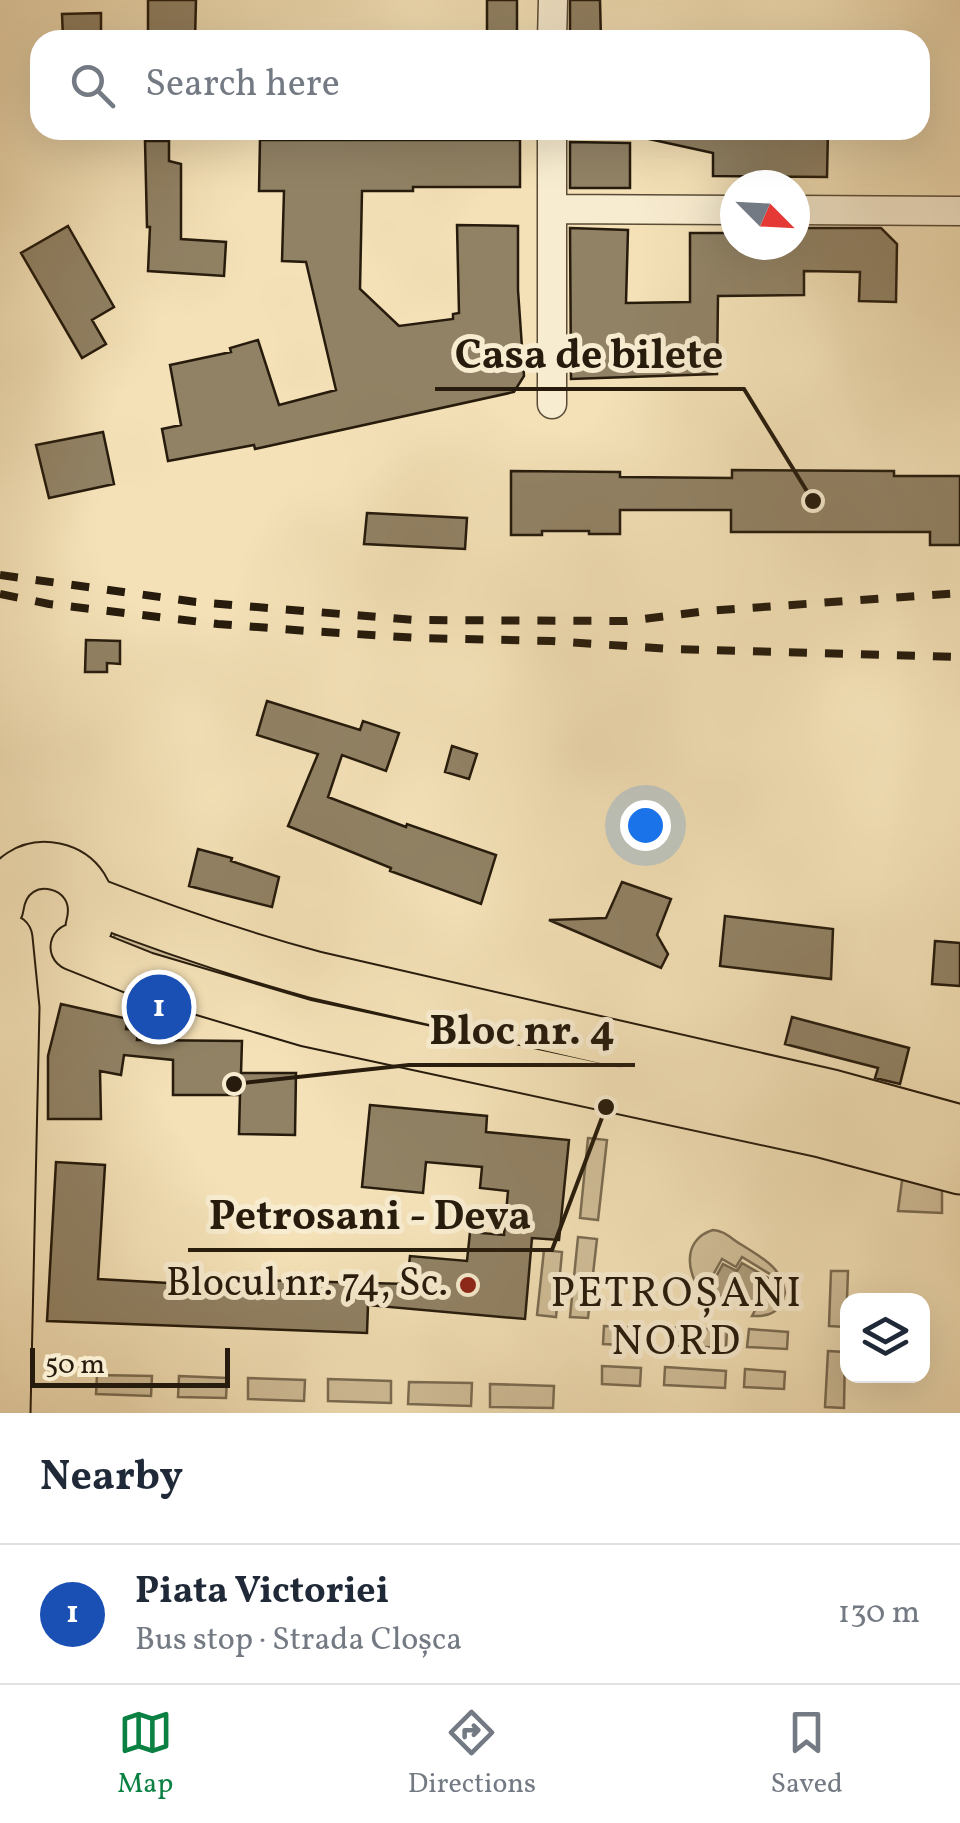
<!DOCTYPE html>
<html lang="en">
<head>
<meta charset="utf-8">
<style>
  :root { --surface:#fff; --page:#f6f6f7; --text:#1f2937; --muted:#747a83; --line:#e0e1e3; --accent:#0b8043 }
  body { margin:0; font-family:Vollkorn,serif; background:var(--page); color:var(--text) }
  .controls { position:absolute; right:30px; bottom:30px; display:grid; overflow:hidden; border-radius:20px; box-shadow:0 10px 40px #0002 }
  .controls button { width:90px; height:90px; display:grid; place-items:center; padding:0; border:0; border-bottom:2px solid var(--line); background:var(--surface); color:var(--text); font:50px sans-serif }
  .compass { position:absolute; left:720px; top:170px; width:90px; height:90px; border-radius:50%; background:var(--surface); box-shadow:0 10px 40px #0002; rotate:114deg }
  .scale { position:absolute; left:30px; bottom:25px; width:200px; box-sizing:border-box; padding-left:10px; border:5px solid #261b0c; border-top:0; font-size:28px; line-height:35px; white-space:nowrap; color:#261b0c; -webkit-text-stroke:8px #f8ecd0; paint-order:stroke }
  .you { position:absolute; left:645px; top:825px; width:35px; height:35px; margin:-25px; border:8px solid #fff; border-radius:50%; background:#1a73e8; box-shadow:0 0 0 15px #1a73e833 }
  .badge { display:grid; place-items:center; width:65px; height:65px; border-radius:50%; background:var(--accent); color:#fff; font-size:32px; font-weight:700 }
  .pin { position:absolute; translate:-50% -50%; border:5px solid #fff; box-shadow:0 2px 10px #0006 }
  .list { margin:0; padding:0; list-style:none }
  h2 { display:flex; justify-content:space-between; align-items:center; height:130px; margin:0; padding:0 40px; font-size:42px }
  h2 small { font-size:32px; font-weight:400; color:var(--muted) }
  .list li { display:grid; grid-template-columns:65px 1fr auto; gap:30px; align-items:center; box-sizing:border-box; height:140px; padding:0 40px; border-top:2px solid var(--line) }
  .list b { display:block; font-size:38px; white-space:nowrap }
  .list p { margin:0; font-size:32px; white-space:nowrap; color:var(--muted) }
  .list em { font-size:32px; font-style:normal; color:var(--muted) }
  .icon { flex:none; width:55px; height:55px; fill:none; stroke:currentColor; stroke-width:2; stroke-linecap:round; stroke-linejoin:round }
  .map { position:relative; flex:none; width:960px; height:1413px; overflow:hidden }
  .search { position:absolute; background:var(--surface); box-shadow:0 10px 40px #0002; left:30px; right:30px; top:30px; height:110px; display:flex; align-items:center; gap:25px; box-sizing:border-box; padding:0 35px; border-radius:30px; color:var(--muted); font-size:38px }
  .sheet { height:270px; background:var(--surface) }
  nav { display:flex; justify-content:space-around; align-items:center; box-sizing:border-box; height:140px; border-top:2px solid var(--line); background:var(--surface); font-size:28px; color:var(--muted) }
  nav a { display:grid; justify-items:center; gap:5px }
  nav .on { color:var(--accent) }
  .map>svg:first-child { display:block }
  .green { fill:#d1bf9a; stroke:#7c6d53; stroke-width:2.5 }
  .water { fill:#ae9e7d; stroke:#786a50; stroke-width:2.5 }
  .building { fill:#918265; stroke:#261b0c; stroke-width:2.5 }
  .lines { fill:none; stroke-linecap:round; stroke-linejoin:round }
  .minor-casing { stroke:#5a4c37; stroke-width:31 }
  .primary-casing { stroke:#261b0c; stroke-width:49 }
  .minor { stroke:#f8ecd0; stroke-width:28 }
  .primary { stroke:#f4e1b7; stroke-width:45 }
  .rail { stroke:#261b0c; stroke-width:8; stroke-dasharray:18 18; stroke-linecap:butt }
  .poi-dot { fill:#8f2418; stroke:#f8ecd0; stroke-width:4 }
  .labels { text-anchor:middle; dominant-baseline:central; stroke-width:10; stroke-linejoin:round; paint-order:stroke }
  .poi-label { font-size:40px; fill:#261b0c; stroke:#f8ecd0; text-anchor:end }
  .neighbourhood-label { font-size:42px; letter-spacing:2.5px; fill:#261b0c; stroke:#f8ecd0 }
  .leader { fill:none; stroke:#261b0c; stroke-width:4 }
  .callout-dot { fill:#261b0c; stroke:#f8ecd0; stroke-width:4 }
  .callout-label { font-size:42px; text-anchor:middle; font-weight:bold; fill:#261b0c; stroke:#f8ecd0; stroke-width:10; stroke-linejoin:round; paint-order:stroke }
</style>
</head>
<body>
<div class="map">
<svg width="960" height="1413" viewBox="0 0 960 1413">
  <rect width="100%" height="100%" fill="#f4e1b7"/>
  <filter id="stains"><feTurbulence type="fractalNoise" baseFrequency=".002" numOctaves="4"/><feColorMatrix values="0 0 0 0 .2 0 0 0 0 .09 0 0 0 0 .02 0 0 0 .5 -.17"/></filter>
  <radialGradient id="worn" r=".72"><stop offset=".6" stop-color="#630" stop-opacity="0"/><stop offset="1" stop-color="#630" stop-opacity=".3"/></radialGradient>
  <path class="green" d="M 115,934 L 700,1076 L 697,1089 L 369,1018 L 111,944 Z
    M 588,1138 L 607,1140 L 598,1220 L 580,1218 Z
    M 907,1177 L 942,1186 L 942,1213 L 898,1211 L 902,1181 Z
    M 713,1230 C 726,1231 731,1239 742,1245 C 762,1258 782,1267 785,1293 C 781,1312 770,1317 752,1316 L 773,1276 L 742,1257 L 736,1267 L 722,1259 L 704,1291 L 708,1299 C 687,1280 679,1240 713,1230 Z
    M 578,1237 L 597,1239 L 588,1318 L 570,1317 Z
    M 544,1250 L 562,1252 L 556,1317 L 537,1315 Z
    M 831,1271 L 848,1271 L 846,1327 L 829,1326 Z
    M 604,1326 L 643,1328 L 642,1346 L 603,1344 Z
    M 667,1327 L 727,1330 L 726,1348 L 666,1345 Z
    M 749,1329 L 788,1332 L 787,1349 L 747,1347 Z
    M 828,1351 L 845,1352 L 844,1408 L 825,1407 Z
    M 602,1366 L 641,1368 L 640,1386 L 602,1384 Z
    M 665,1367 L 726,1371 L 725,1388 L 664,1385 Z
    M 745,1369 L 785,1372 L 784,1389 L 744,1387 Z
    M 97,1375 L 152,1376 L 151,1396 L 96,1394 Z
    M 179,1376 L 227,1378 L 226,1398 L 178,1397 Z
    M 248,1378 L 305,1380 L 304,1401 L 248,1399 Z
    M 328,1379 L 391,1381 L 391,1403 L 328,1401 Z
    M 409,1382 L 472,1383 L 471,1406 L 408,1404 Z
    M 490,1384 L 554,1386 L 553,1408 L 490,1407 Z"/>
  <path class="water" d="M 742,1263 L 768,1278 L 753,1304 L 733,1293 L 728,1300 L 709,1289 L 723,1264 L 737,1271 Z"/>
  <path class="building" d="M 148,0 L 196,0 L 195,40 L 148,40 Z
    M 487,0 L 517,0 L 517,40 L 487,40 Z
    M 570,0 L 600,0 L 601,40 L 570,40 Z
    M 101,13 L 101,37 L 63,38 L 62,14 Z
    M 650,130 L 828,130 L 827,177 L 713,176 L 713,153 L 649,139 Z
    M 260,140 L 520,140 L 520,187 L 413,187 L 413,191 L 362,191 L 360,289 L 399,326 L 453,319 L 453,314 L 459,313 L 457,225 L 518,226 L 518,290 L 524,376 L 514,392 L 255,449 L 254,445 L 168,461 L 162,429 L 181,425 L 170,365 L 231,352 L 230,348 L 258,340 L 279,405 L 336,390 L 306,262 L 282,261 L 284,191 L 259,191 Z
    M 145,141 L 169,141 L 169,161 L 181,164 L 181,239 L 226,242 L 224,276 L 148,271 L 150,227 L 147,227 Z
    M 570,142 L 630,143 L 630,188 L 570,188 Z
    M 68,226 L 114,307 L 92,320 L 106,344 L 82,358 L 21,253 Z
    M 570,228 L 628,230 L 626,303 L 690,302 L 690,233 L 735,233 L 735,245 L 795,245 L 795,228 L 881,228 L 897,244 L 896,302 L 859,301 L 860,272 L 804,271 L 804,295 L 718,296 L 717,374 L 571,379 Z
    M 103,432 L 114,484 L 49,498 L 36,445 Z
    M 732,470 L 894,471 L 894,476 L 960,476 L 960,545 L 930,545 L 930,532 L 731,532 L 731,510 L 620,510 L 620,534 L 589,534 L 589,531 L 542,531 L 542,535 L 511,535 L 511,471 L 620,472 L 620,477 L 732,478 Z
    M 367,513 L 467,518 L 465,549 L 364,544 Z
    M 86,640 L 120,641 L 120,664 L 107,663 L 107,672 L 85,672 Z
    M 267,701 L 360,730 L 363,721 L 399,733 L 386,771 L 342,755 L 328,797 L 406,827 L 407,824 L 496,855 L 481,904 L 390,871 L 391,868 L 288,826 L 318,754 L 257,735 Z
    M 452,746 L 477,754 L 469,779 L 445,772 Z
    M 198,849 L 232,858 L 231,861 L 279,877 L 272,907 L 189,886 Z
    M 622,882 L 671,899 L 657,935 L 668,954 L 661,968 L 549,920 L 606,918 Z
    M 725,916 L 833,929 L 831,979 L 720,966 Z
    M 935,941 L 960,943 L 960,986 L 932,984 Z
    M 61,1004 L 128,1019 L 126,1029 L 138,1030 L 137,1040 L 242,1041 L 241,1073 L 296,1073 L 295,1135 L 239,1134 L 240,1095 L 173,1095 L 173,1060 L 124,1055 L 121,1075 L 100,1071 L 101,1119 L 48,1119 L 48,1056 Z
    M 792,1017 L 909,1048 L 900,1084 L 875,1078 L 878,1068 L 785,1044 Z
    M 370,1105 L 487,1116 L 486,1132 L 569,1140 L 559,1240 L 532,1238 L 525,1319 L 368,1305 L 367,1333 L 47,1321 L 56,1162 L 105,1165 L 98,1279 L 221,1286 L 221,1279 L 407,1284 L 410,1256 L 467,1261 L 470,1232 L 504,1235 L 508,1191 L 480,1188 L 482,1167 L 426,1162 L 423,1193 L 362,1187 Z"/>
  <g class="lines">
    <g class="minor-casing">
      <path id="minor" d="M 552,40 L 553,0
        M 552,209 L 735,210
        M 795,210 L 960,211
        M 552,404 L 552,130"/>
    </g>
    <g class="primary-casing">
      <path id="primary" d="M 91,900 C 165,929 239,954 316,975 L 832,1093 L 960,1128
        M 0,908 C 9,839 108,860 89,927
        M 74,947 L 144,975 L 306,1023 L 821,1134 L 960,1171
        M 7,1413 L 16,1008 L 9,938"/>
    </g>
    <use href="#minor" class="minor"/>
    <use href="#primary" class="primary"/>
    <path class="rail" d="M 0,575 L 196,602 L 414,620 L 627,621 L 706,611 L 960,593
      M 0,594 L 49,604 L 218,624 L 308,631 L 419,638 L 552,641 L 670,649 L 960,657"/>
  </g>
  <circle class="poi-dot" cx="468" cy="1285" r="10"/>
  <g class="labels">
    <g class="poi-label">
      <text x="448" y="1285">Blocul nr. 74, Sc.</text>
    </g>
    <g class="neighbourhood-label">
      <text x="677" y="1295">PETROȘANI<tspan x="677" dy="48">NORD</tspan></text>
    </g>
  </g>
  <path class="leader" d="M813 501L744 389H435M234 1084L409 1065H635M606 1107L552 1250H188"/>
  <g class="callout-dot">
    <circle cx="813" cy="501" r="10"/>
    <circle cx="234" cy="1084" r="10"/>
    <circle cx="606" cy="1107" r="10"/>
  </g>
  <g class="callout-label">
    <text x="589" y="368">Casa de bilete</text>
    <text x="522" y="1044">Bloc nr. 4</text>
    <text x="370" y="1229">Petrosani - Deva</text>
  </g>
  <rect width="100%" height="100%" filter="url(#stains)"/>
  <rect width="100%" height="100%" fill="url(#worn)"/>
</svg>
<div class="controls">
<button><svg class="icon" aria-label="layers" viewBox="0 0 24 24"><path d="M12 4l9 5-9 5-9-5zM3 14l9 5 9-5"/></svg></button>
</div>
<svg class="compass" viewBox="-18 -18 36 36"><path d="M0-13l5 13h-10z" fill="#e53935"/><path d="M0 13l5-13h-10z" fill="#747a83"/></svg>
<div class="scale">50 m</div>
<div class="you"></div>
<div class="pin badge" style="left:159px;top:1007px;background:#1a4fb4">1</div>
<div class="search"><svg class="icon" aria-label="search" viewBox="0 0 24 24"><circle cx="10" cy="10" r="6"/><path d="M15 15l6 6"/></svg>Search here</div>
</div>
<section class="sheet">
<h2>Nearby<small></small></h2>
<ul class="list">
<li><span class="badge" style="background:#1a4fb4">1</span><div><b>Piata Victoriei</b><p>Bus stop · Strada Cloșca</p></div><em>130 m</em></li>
</ul>
</section>
<nav>
<a class="on"><svg class="icon" aria-label="map" viewBox="0 0 24 24"><path d="M3 6l6-2 6 2 6-2v14l-6 2-6-2-6 2zM9 4v14M15 6v14"/></svg>Map</a>
<a><svg class="icon" aria-label="directions" viewBox="0 0 24 24"><path d="M12 3l9 9-9 9-9-9zM9 14v-3h6M13 9l2 2-2 2"/></svg>Directions</a>
<a><svg class="icon" aria-label="saved" viewBox="0 0 24 24"><path d="M7 4h10v16l-5-4-5 4z"/></svg>Saved</a>
</nav>
</body>
</html>
